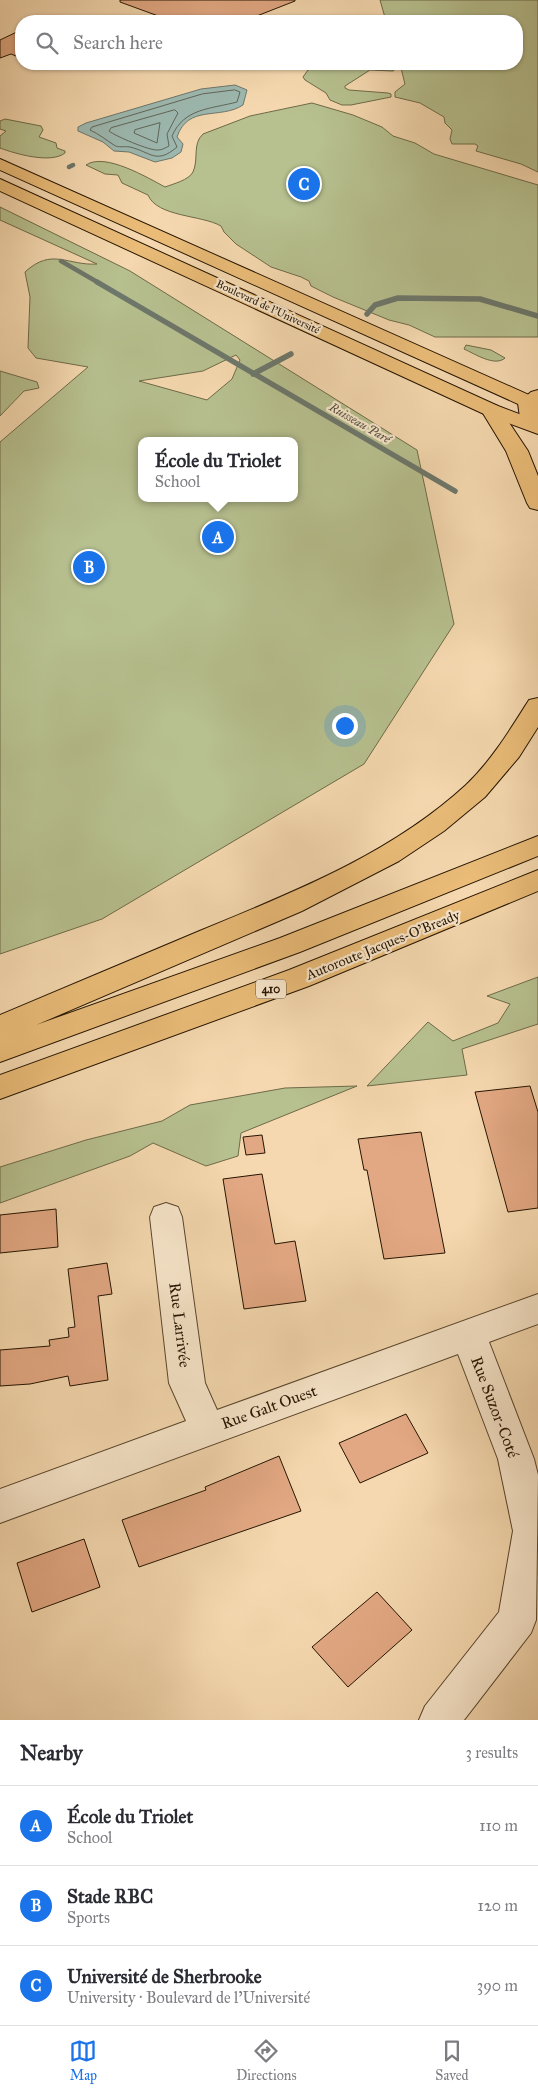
<!DOCTYPE html>
<html lang="en">
<head>
<meta charset="utf-8">
<style>
  :root { --surface:#fff; --page:#f2f2f3; --text:#2b2b33; --muted:#7c7c81; --line:#e1e1e2; --accent:#1a73e8 }
  body { margin:0; font-family:"IM FELL Great Primer",serif; background:var(--page); color:var(--text) }
  .you { position:absolute; left:344px; top:725px; width:18px; height:18px; margin:-12px; border:4px solid #fff; border-radius:50%; background:#1a73e8; box-shadow:0 0 0 8px #1a73e833 }
  .badge { display:grid; place-items:center; width:32px; height:32px; border-radius:50%; background:var(--accent); color:#fff; font-size:16px; font-weight:700 }
  .pin { position:absolute; translate:-50% -50%; border:2px solid #fff; box-shadow:0 1px 5px #0006 }
  .popup { position:absolute; left:138px; top:437px; width:160px; height:65px; box-sizing:border-box; display:grid; place-content:center; border-radius:10px; background:var(--surface); filter:drop-shadow(0 1px 4px #0005); font-size:16px; white-space:nowrap; color:var(--muted) }
  .popup b { font-size:19px; color:var(--text) }
  .popup::after { content:''; position:absolute; left:50%; top:100%; margin-left:-10px; border:10px solid transparent; border-top-color:var(--surface) }
  .list { margin:0; padding:0; list-style:none }
  h2 { display:flex; justify-content:space-between; align-items:center; height:65px; margin:0; padding:0 20px; font-size:21px }
  h2 small { font-size:16px; font-weight:400; color:var(--muted) }
  .list li { display:grid; grid-template-columns:32px 1fr auto; gap:15px; align-items:center; box-sizing:border-box; height:80px; padding:0 20px; border-top:1px solid var(--line) }
  .list b { display:block; font-size:19px; white-space:nowrap }
  .list p { margin:0; font-size:16px; white-space:nowrap; color:var(--muted) }
  .list em { font-size:16px; font-style:normal; color:var(--muted) }
  .icon { flex:none; width:28px; height:28px; fill:none; stroke:currentColor; stroke-width:2; stroke-linecap:round; stroke-linejoin:round }
  .map { position:relative; flex:none; width:538px; height:1720px; overflow:hidden }
  .search { position:absolute; background:var(--surface); box-shadow:0 1px 4px #0004; left:15px; right:15px; top:15px; height:55px; display:flex; align-items:center; gap:12px; box-sizing:border-box; padding:0 18px; border-radius:20px; color:var(--muted); font-size:19px }
  .sheet { height:305px; background:var(--surface) }
  nav { display:flex; justify-content:space-around; align-items:center; box-sizing:border-box; height:70px; border-top:1px solid var(--line); background:var(--surface); font-size:14px; color:var(--muted) }
  nav a { display:grid; justify-items:center; gap:2px }
  nav .on { color:var(--accent) }
  .map>svg:first-child { display:block }
  .green { fill:#b7c08f; stroke:#6e6a48; fill-rule:evenodd }
  .water { fill:#9db9b1; stroke:#6d776b }
  .lines { fill:none; stroke-linecap:round; stroke-linejoin:round }
  .shore { stroke:#616659; stroke-width:1 }
  .stream-far1 { stroke:#6d776b; stroke-width:4.5 }
  .stream { stroke:#6d776b; stroke-width:5.5 }
  .building { fill:#e2a883; stroke:#251401 }
  .minor-casing { stroke:#59452c; stroke-width:2 }
  .major-casing { stroke:#251401; stroke-width:2 }
  .highway-casing { stroke:#251401; stroke-width:2 }
  .minor { fill:#f8e6cb; fill-rule:evenodd }
  .major { fill:#eabc78; fill-rule:evenodd }
  .highway { fill:#eabc78; fill-rule:evenodd }
  .labels { text-anchor:middle; dominant-baseline:central; stroke-width:4.5; stroke-linejoin:round; paint-order:stroke }
  .far-street-label { font-size:11px; fill:#251401; stroke:#f8e6cb }
  .far-water-label { font-size:12px; font-style:italic; fill:#4f4e3f; stroke:#f8e6cb }
  .shield { fill:#f8e6cb; stroke:#64533e; stroke-width:1 }
  .shield-label { font-size:12px; font-weight:bold; fill:#251401 }
  .street-label { font-size:14px; fill:#251401; stroke:#f8e6cb }
  .near-street-label { font-size:16px; fill:#251401; stroke:#f8e6cb }
</style>
</head>
<body>
<div class="map">
<svg width="538" height="1720" viewBox="0 0 538 1720">
  <rect width="100%" height="100%" fill="#f5d8af"/>
  <filter id="stains"><feTurbulence type="fractalNoise" baseFrequency=".004" numOctaves="4"/><feColorMatrix values="0 0 0 0 .2 0 0 0 0 .09 0 0 0 0 .02 0 0 0 .5 -.17"/></filter>
  <radialGradient id="worn" r=".72"><stop offset=".6" stop-color="#630" stop-opacity="0"/><stop offset="1" stop-color="#630" stop-opacity=".3"/></radialGradient>
  <path class="green" d="M 380,0 L 538,0 L 538,172 L 521,164 L 476,151 L 478,146 L 475,144 L 452,144 L 450,139 L 452,130 L 445,123 L 444,117 L 420,103 L 395,97 L 395,92 L 405,84 L 400,64 L 517,64 L 517,21 L 386,21 Z
    M 320,64 L 394,64 L 398,67 L 393,71 L 370,70 L 345,86 L 345,88 L 349,90 L 388,93 L 391,94 L 391,97 L 351,105 L 342,105 L 330,100 L 326,93 L 305,80 L 303,77 L 308,70 Z
    M 312,103 L 353,115 L 382,127 L 393,136 L 415,143 L 434,154 L 538,185 L 538,337 L 435,337 L 409,325 L 389,320 L 333,297 L 311,286 L 309,281 L 301,277 L 271,267 L 236,244 L 224,232 L 221,226 C 202,215 157,217 148,195 L 122,183 L 118,175 L 105,174 L 86,165 C 105,152 148,178 165,187 C 173,184 189,180 193,172 C 199,159 192,144 203,134 L 250,116 Z
    M 5,119 L 41,126 L 43,130 L 39,137 L 56,143 L 57,148 L 65,151 L 65,153 C 51,164 16,154 0,148 L 0,136 L 6,131 L 0,129 L 0,121 Z
    M 0,207 L 130,271 L 417,450 L 454,624 L 364,764 L 102,919 L 0,954 L 0,442 L 88,367 L 36,358 L 28,348 L 30,297 L 25,272 C 52,247 68,266 97,264 L 0,220 ZM 236,355 L 240,360 L 232,379 L 207,400 L 139,381 L 203,371 ZM 142,441 L 294,441 L 294,498 L 142,498 Z
    M 466,345 L 491,350 L 505,358 C 495,367 475,354 464,349 Z
    M 0,371 L 37,382 L 39,388 L 24,391 L 0,416 Z
    M 538,977 L 538,1024 L 462,1049 L 467,1075 L 367,1086 L 428,1022 L 453,1041 L 498,1023 L 510,1004 L 487,996 Z
    M 357,1086 L 241,1133 L 238,1156 L 206,1166 L 153,1143 L 130,1156 L 0,1203 L 0,1167 L 86,1140 L 162,1121 L 190,1105 L 285,1088 Z"/>
  <path class="water" d="M 235,85 L 247,90 L 243,105 C 220,120 188,104 177,137 L 183,144 L 181,152 L 172,158 L 155,162 L 129,152 L 114,151 L 103,142 L 78,131 L 78,127 L 86,123 L 201,89 Z"/>
  <g class="lines">
    <path class="shore" d="M 235,90 L 240,92 L 237,102 C 211,109 184,108 172,136 L 177,147 C 156,165 151,152 130,147 C 124,146 118,148 114,145 C 106,140 99,134 90,130 L 92,127 L 202,94 Z
      M 175,110 L 178,113 L 167,134 L 169,146 C 165,148 162,150 158,150 C 150,151 115,136 109,131 L 111,128 Z
      M 160,123 L 157,143 L 134,133 L 135,130 Z"/>
    <path class="stream-far1" d="M 69,167 L 73,165
      M 61,261 L 99,283"/>
    <path class="stream" d="M 97,282 L 455,491
      M 367,314 L 375,305 L 398,298 L 480,299 L 538,316
      M 253,374 L 291,354"/>
  </g>
  <path class="building" d="M 120,0 L 295,0 L 295,1 L 244,21 L 229,21 L 218,17 L 208,21 L 172,21 L 120,2 Z
    M 21,30 L 21,58 L 11,54 L 0,58 L 0,40 Z
    M 530,1086 L 538,1112 L 538,1208 L 508,1212 L 475,1092 Z
    M 421,1132 L 445,1253 L 384,1259 L 367,1170 L 364,1170 L 358,1139 Z
    M 262,1135 L 265,1153 L 246,1155 L 243,1137 Z
    M 262,1174 L 275,1244 L 295,1241 L 306,1301 L 244,1309 L 223,1179 Z
    M 56,1209 L 58,1247 L 0,1253 L 0,1215 Z
    M 107,1263 L 112,1294 L 98,1296 L 108,1380 L 70,1386 L 68,1376 L 30,1384 L 0,1386 L 0,1350 L 50,1346 L 49,1340 L 69,1337 L 68,1328 L 75,1327 L 68,1269 Z
    M 406,1414 L 428,1453 L 360,1483 L 339,1443 Z
    M 279,1456 L 301,1511 L 139,1567 L 122,1520 L 206,1490 L 205,1487 Z
    M 84,1539 L 100,1587 L 32,1612 L 17,1563 Z
    M 377,1592 L 412,1630 L 348,1687 L 312,1647 Z"/>
  <g class="lines">
    <g class="minor-casing">
      <path id="minor" d="M 166,1203 L 178,1207 L 182,1217 L 205,1383 L 217,1410 L 538,1294 L 538,1324 L 489,1342 L 534,1459 L 538,1475 L 536,1620 L 531,1633 L 464,1720 L 419,1720 L 425,1706 L 499,1612 L 513,1531 L 498,1459 L 458,1354 L 0,1523 L 0,1489 L 186,1421 L 169,1383 L 150,1217 L 154,1207 Z"/>
    </g>
    <g class="major-casing">
      <path id="major" d="M 0,159 L 538,399 L 538,413 L 0,170 Z
        M 0,179 L 498,406 L 538,421 L 538,434 L 484,414 L 0,191 Z"/>
    </g>
    <g class="highway-casing">
      <path id="highway" d="M 538,390 L 538,430 L 525,429 L 521,425 L 518,403 L 531,392 Z
        M 491,404 L 498,406 L 528,451 L 538,476 L 538,510 L 530,508 L 527,503 L 506,451 L 481,410 L 484,406 Z
        M 538,698 L 538,727 L 519,757 L 485,797 L 444,831 L 399,861 L 302,911 L 36,1025 L 280,938 L 538,836 L 538,856 L 300,952 L 0,1062 L 0,1015 C 67,987 135,958 202,930 C 294,892 391,854 466,785 C 492,760 510,730 529,700 Z
        M 538,870 L 538,891 L 309,986 L 0,1099 L 0,1075 L 289,970 Z"/>
    </g>
    <use href="#minor" class="minor"/>
    <use href="#major" class="major"/>
    <use href="#highway" class="highway"/>
  </g>
  <g class="labels">
    <g class="far-street-label">
      <text transform="translate(268 307) rotate(25)">Boulevard de l'Université</text>
    </g>
    <g class="far-water-label">
      <text transform="translate(360 423) rotate(30)">Ruisseau Paré</text>
    </g>
    <rect class="shield" x="256" y="979.5" width="30" height="19" rx="4"/>
    <g class="shield-label">
      <text x="271" y="989">410</text>
    </g>
    <g class="street-label">
      <text transform="translate(383 945) rotate(-22)">Autoroute Jacques-O'Bready</text>
    </g>
    <g class="near-street-label">
      <text transform="translate(180 1325) rotate(83)">Rue Larrivée</text>
      <text transform="translate(269 1407) rotate(-20)">Rue Galt Ouest</text>
      <text transform="translate(495 1407) rotate(69)">Rue Suzor-Coté</text>
    </g>
  </g>
  <rect width="100%" height="100%" filter="url(#stains)"/>
  <rect width="100%" height="100%" fill="url(#worn)"/>
</svg>
<div class="you"></div>
<div class="pin badge" style="left:218px;top:537px">A</div>
<div class="popup"><b>École du Triolet</b>School</div>
<div class="pin badge" style="left:89px;top:567px">B</div>
<div class="pin badge" style="left:304px;top:184px">C</div>
<div class="search"><svg class="icon" aria-label="search" viewBox="0 0 24 24"><circle cx="10" cy="10" r="6"/><path d="M15 15l6 6"/></svg>Search here</div>
</div>
<section class="sheet">
<h2>Nearby<small>3 results</small></h2>
<ul class="list">
<li><span class="badge">A</span><div><b>École du Triolet</b><p>School</p></div><em>110 m</em></li>
<li><span class="badge">B</span><div><b>Stade RBC</b><p>Sports</p></div><em>120 m</em></li>
<li><span class="badge">C</span><div><b>Université de Sherbrooke</b><p>University · Boulevard de l'Université</p></div><em>390 m</em></li>
</ul>
</section>
<nav>
<a class="on"><svg class="icon" aria-label="map" viewBox="0 0 24 24"><path d="M3 6l6-2 6 2 6-2v14l-6 2-6-2-6 2zM9 4v14M15 6v14"/></svg>Map</a>
<a><svg class="icon" aria-label="directions" viewBox="0 0 24 24"><path d="M12 3l9 9-9 9-9-9zM9 14v-3h6M13 9l2 2-2 2"/></svg>Directions</a>
<a><svg class="icon" aria-label="saved" viewBox="0 0 24 24"><path d="M7 4h10v16l-5-4-5 4z"/></svg>Saved</a>
</nav>
</body>
</html>
